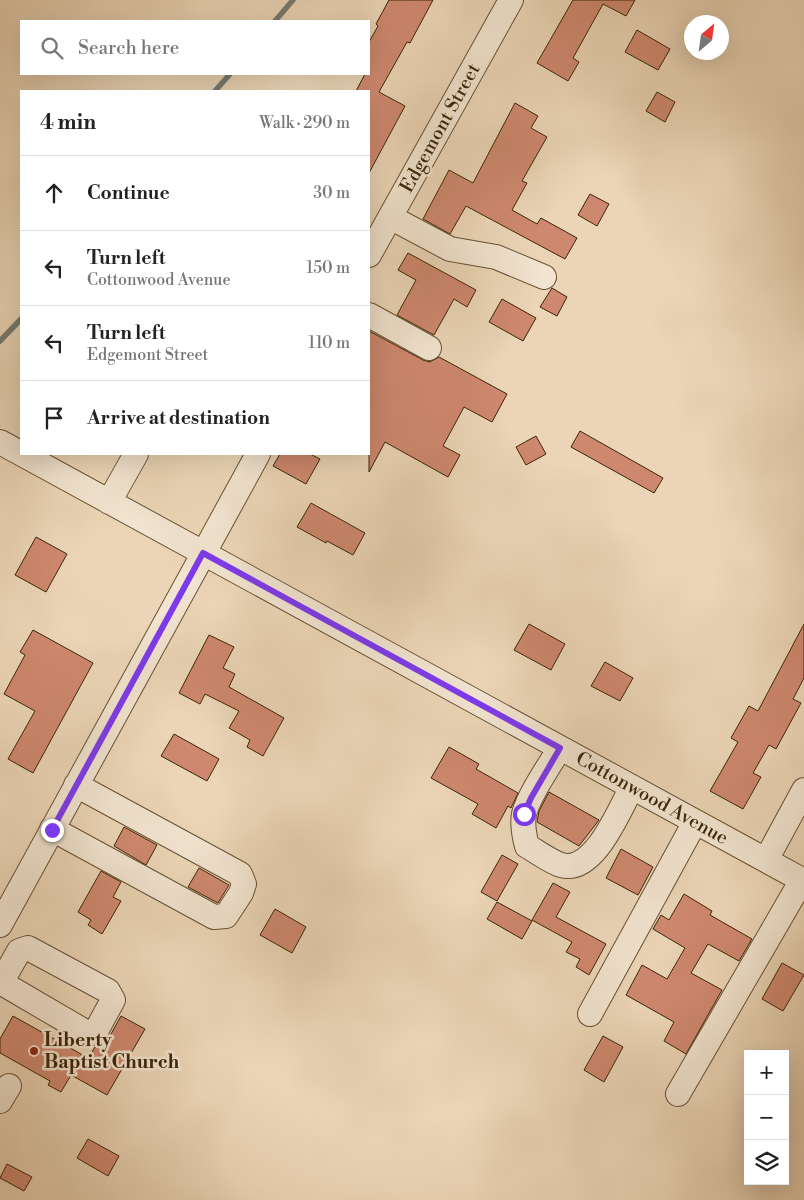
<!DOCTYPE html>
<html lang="en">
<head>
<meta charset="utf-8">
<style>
  :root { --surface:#fff; --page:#f2f2f2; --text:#222; --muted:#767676; --line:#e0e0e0 }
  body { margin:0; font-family:"Libre Bodoni",serif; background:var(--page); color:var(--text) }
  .controls { position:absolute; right:15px; bottom:15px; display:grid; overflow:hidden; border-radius:0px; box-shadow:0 5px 20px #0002 }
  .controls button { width:45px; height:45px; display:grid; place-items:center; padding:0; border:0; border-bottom:1px solid var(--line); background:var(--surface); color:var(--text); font:25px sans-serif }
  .compass { position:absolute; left:684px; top:15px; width:45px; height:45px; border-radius:50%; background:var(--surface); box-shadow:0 5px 20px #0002; rotate:29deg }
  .stop { position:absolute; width:15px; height:15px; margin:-11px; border:4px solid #7c3aed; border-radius:50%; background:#fff }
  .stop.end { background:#7c3aed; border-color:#fff; box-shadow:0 1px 5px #0008 }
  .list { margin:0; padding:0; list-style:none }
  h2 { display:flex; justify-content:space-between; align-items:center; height:65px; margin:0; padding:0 20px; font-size:21px }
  h2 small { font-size:16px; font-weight:400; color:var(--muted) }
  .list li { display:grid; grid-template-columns:32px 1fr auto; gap:15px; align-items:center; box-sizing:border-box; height:75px; padding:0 20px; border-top:1px solid var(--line) }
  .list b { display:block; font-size:19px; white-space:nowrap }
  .list p { margin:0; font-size:16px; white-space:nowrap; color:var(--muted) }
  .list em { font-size:16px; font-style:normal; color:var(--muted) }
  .icon { flex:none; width:28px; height:28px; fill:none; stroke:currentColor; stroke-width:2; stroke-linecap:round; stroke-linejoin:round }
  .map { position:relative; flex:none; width:804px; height:1200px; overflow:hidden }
  .search { position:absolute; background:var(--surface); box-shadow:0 5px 20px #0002; left:20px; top:20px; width:350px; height:55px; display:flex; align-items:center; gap:12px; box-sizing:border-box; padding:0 18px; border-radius:0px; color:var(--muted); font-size:19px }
  .panel { position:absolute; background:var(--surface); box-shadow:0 5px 20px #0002; left:20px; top:90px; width:350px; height:365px; border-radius:0px }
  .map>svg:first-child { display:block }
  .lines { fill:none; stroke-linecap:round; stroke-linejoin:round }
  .stream { stroke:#767b72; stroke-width:5.5 }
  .building { fill:#ce886f; stroke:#3b2506 }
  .minor-casing { stroke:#675132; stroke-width:26 }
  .minor { stroke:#f2e4d0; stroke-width:24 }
  .route { stroke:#7c3aed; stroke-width:6 }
  .poi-dot { fill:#8f2418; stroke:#f2e4d0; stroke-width:2 }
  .labels { text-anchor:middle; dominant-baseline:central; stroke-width:5; stroke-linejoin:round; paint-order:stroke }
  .street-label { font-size:19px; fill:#3b2506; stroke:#f2e4d0 }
  .poi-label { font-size:19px; font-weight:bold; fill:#3b2506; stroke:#f2e4d0; text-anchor:start }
</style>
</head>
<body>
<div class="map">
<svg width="804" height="1200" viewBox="0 0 804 1200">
  <rect width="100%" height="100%" fill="#ebd5b6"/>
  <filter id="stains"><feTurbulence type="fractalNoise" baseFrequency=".004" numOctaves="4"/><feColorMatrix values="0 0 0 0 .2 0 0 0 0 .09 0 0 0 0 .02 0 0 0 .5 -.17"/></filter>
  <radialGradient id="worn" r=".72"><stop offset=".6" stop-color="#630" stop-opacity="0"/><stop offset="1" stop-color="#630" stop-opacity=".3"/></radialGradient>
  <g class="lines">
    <path class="stream" d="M 275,21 L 293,0
      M 215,91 L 230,74
      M 0,341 L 21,319"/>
  </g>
  <path class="building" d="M 389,0 L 433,0 L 410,43 L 407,42 L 379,92 L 405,106 L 369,173 L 369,91 L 356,91 L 365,74 L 369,74 L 369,42 L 378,26 L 376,24 Z
    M 573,0 L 635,0 L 626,16 L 603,4 L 573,58 L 579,62 L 568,81 L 537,63 Z
    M 637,30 L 670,49 L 658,70 L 625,52 Z
    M 657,92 L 675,102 L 665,122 L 646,111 Z
    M 515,103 L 538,116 L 531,128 L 547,137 L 522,181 L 527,183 L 512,210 L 537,224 L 541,218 L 577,238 L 565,259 L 466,206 L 450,234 L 423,219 L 449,170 L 473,183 Z
    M 590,194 L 609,204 L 597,226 L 578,215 Z
    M 408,253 L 476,290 L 467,307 L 454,299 L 434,335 L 397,315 L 416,280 L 398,270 Z
    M 552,288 L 567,297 L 557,316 L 540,307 Z
    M 502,299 L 536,318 L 523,341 L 489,322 Z
    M 369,331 L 423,360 L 430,362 L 439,357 L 507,394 L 492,422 L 464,407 L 443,446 L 460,455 L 448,477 L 385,442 L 369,472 Z
    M 580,431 L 663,478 L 654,493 L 571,447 Z
    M 536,436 L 546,454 L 526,465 L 516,447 Z
    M 280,454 L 310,454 L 320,459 L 306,484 L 273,466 Z
    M 311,503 L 365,533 L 353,555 L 327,541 L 326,543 L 297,527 Z
    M 36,537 L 67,554 L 46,592 L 15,575 Z
    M 529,624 L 565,644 L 551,670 L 514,650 Z
    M 804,624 L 804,678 L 793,699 L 801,703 L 776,749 L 769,745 L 753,773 L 761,777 L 743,809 L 710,791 L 738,742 L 731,738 L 749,706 L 758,711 Z
    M 33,630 L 93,663 L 33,773 L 8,759 L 35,711 L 4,694 L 25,655 L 20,652 Z
    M 209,635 L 234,647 L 223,668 L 235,674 L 229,687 L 284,718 L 263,756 L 247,747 L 250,740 L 229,728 L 239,711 L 205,694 L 200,704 L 179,693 Z
    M 605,662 L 633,678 L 620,701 L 591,686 Z
    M 174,734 L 219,759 L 207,781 L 161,756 Z
    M 449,747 L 479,764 L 476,769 L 518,793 L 511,808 L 508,806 L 496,828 L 472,814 L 478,804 L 431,778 Z
    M 549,792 L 599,820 L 579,846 L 537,822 L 539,811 Z
    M 124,827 L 157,845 L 146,865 L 114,846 Z
    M 621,849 L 653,867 L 638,895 L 606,878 Z
    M 502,855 L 518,864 L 497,901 L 481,892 Z
    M 199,868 L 229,885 L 218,903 L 188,887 Z
    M 101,871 L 121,882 L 113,897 L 121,901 L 102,934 L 88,925 L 91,920 L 78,912 Z
    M 553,883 L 570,892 L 556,917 L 606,944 L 589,975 L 576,967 L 580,959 L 566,952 L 572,942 L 532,920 Z
    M 684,894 L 712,911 L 710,915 L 752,939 L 739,961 L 708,944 L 691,973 L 722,990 L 686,1054 L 664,1041 L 674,1022 L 626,995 L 642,965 L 667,979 L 685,948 L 653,929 L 661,915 L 669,920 Z
    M 497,902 L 532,921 L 522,939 L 487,919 Z
    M 275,909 L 306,927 L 292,953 L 260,935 Z
    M 782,963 L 804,975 L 783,1011 L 762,999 Z
    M 13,1016 L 88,1058 L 95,1047 L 102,1043 L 111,1034 L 121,1016 L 145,1029 L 107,1095 L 71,1075 L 61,1092 L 48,1085 L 50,1081 L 0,1053 L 0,1039 Z
    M 603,1036 L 623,1047 L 604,1082 L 584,1070 Z
    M 88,1139 L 119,1156 L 108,1176 L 77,1158 Z
    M 7,1164 L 32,1177 L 24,1191 L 0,1178 Z"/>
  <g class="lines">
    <g class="minor-casing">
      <path id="minor" d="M 390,217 L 450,249 L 496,257 L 544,277
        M 369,255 L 511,0
        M 369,315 L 429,348
        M 0,442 L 804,881
        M 109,502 L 136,454
        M 560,748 C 549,766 529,795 524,814 C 522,825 524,835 527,846 C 536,851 551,862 561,865 C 594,875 619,810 632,787
        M 52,829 L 214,917 L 226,916 L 241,893 L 244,884 L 240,874 L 76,785
        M 766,860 L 804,790
        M 0,925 L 258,454
        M 0,979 L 7,986 L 89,1034 L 96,1031 L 113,1000 L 108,991 L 28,948 L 19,951 L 2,981
        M 590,1014 L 695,822
        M 678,1094 L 802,880
        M 0,1101 L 9,1086"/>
    </g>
    <use href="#minor" class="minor"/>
  </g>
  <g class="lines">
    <path class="route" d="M 52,830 L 203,553 L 560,748 L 531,798 L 524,814"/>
  </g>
  <circle class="poi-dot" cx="34" cy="1051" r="5"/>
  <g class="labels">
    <g class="street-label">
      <text transform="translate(440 128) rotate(-61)">Edgemont Street</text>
      <text transform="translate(652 798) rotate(29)">Cottonwood Avenue</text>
    </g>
    <g class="poi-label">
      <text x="44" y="1040">Liberty<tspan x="44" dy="22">Baptist Church</tspan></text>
    </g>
  </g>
  <rect width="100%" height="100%" filter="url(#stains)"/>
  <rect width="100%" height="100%" fill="url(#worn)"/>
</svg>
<div class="controls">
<button>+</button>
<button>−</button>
<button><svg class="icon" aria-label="layers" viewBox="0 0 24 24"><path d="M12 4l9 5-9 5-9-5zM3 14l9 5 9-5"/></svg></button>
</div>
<svg class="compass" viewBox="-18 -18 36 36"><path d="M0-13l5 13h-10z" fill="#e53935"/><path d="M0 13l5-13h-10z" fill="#767676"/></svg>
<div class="stop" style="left:524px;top:814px"></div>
<div class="stop end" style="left:52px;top:830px"></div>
<div class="search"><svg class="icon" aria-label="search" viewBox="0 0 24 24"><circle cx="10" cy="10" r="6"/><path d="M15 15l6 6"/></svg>Search here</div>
<section class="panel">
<h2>4 min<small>Walk · 290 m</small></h2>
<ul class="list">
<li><svg class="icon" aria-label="ahead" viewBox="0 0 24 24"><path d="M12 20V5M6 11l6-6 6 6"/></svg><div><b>Continue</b></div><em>30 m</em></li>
<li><svg class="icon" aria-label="left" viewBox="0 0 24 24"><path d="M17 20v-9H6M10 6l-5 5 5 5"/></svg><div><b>Turn left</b><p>Cottonwood Avenue</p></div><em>150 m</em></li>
<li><svg class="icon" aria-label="left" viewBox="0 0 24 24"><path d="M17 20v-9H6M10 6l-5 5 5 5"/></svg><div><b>Turn left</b><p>Edgemont Street</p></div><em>110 m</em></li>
<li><svg class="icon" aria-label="arrive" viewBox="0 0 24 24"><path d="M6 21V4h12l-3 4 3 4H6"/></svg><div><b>Arrive at destination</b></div></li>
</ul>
</section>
</div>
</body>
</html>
